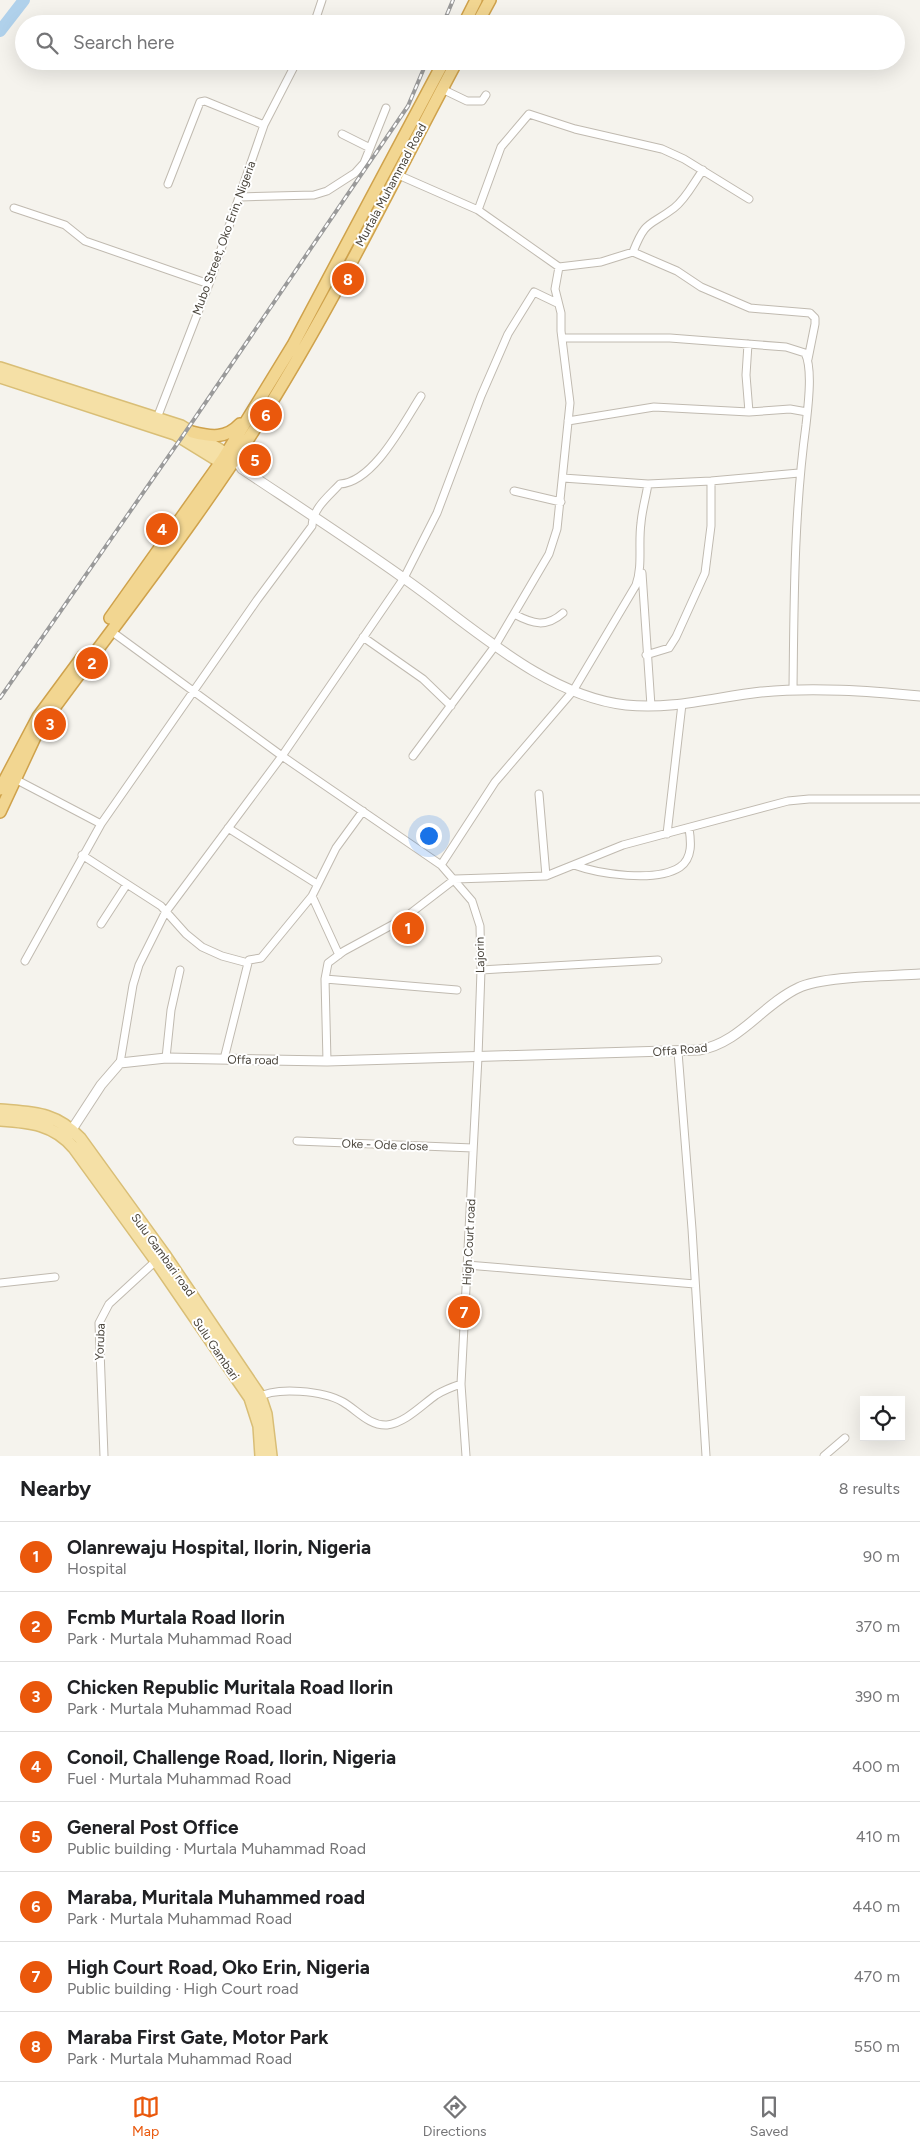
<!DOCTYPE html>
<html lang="en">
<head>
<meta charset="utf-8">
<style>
  :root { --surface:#fff; --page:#f6f6f6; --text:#202124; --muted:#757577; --line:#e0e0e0; --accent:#ea580c }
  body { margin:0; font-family:Figtree,sans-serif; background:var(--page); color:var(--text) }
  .controls { position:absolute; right:15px; bottom:15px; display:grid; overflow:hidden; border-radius:0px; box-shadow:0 5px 20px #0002 }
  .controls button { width:45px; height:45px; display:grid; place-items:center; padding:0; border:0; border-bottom:1px solid var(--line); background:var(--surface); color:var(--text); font:25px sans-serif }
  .you { position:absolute; left:428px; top:835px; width:18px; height:18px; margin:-12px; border:4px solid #fff; border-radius:50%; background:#1a73e8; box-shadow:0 0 0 8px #1a73e833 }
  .badge { display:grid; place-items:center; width:32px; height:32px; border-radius:50%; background:var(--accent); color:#fff; font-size:16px; font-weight:700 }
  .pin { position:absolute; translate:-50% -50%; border:2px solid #fff; box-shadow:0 1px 5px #0006 }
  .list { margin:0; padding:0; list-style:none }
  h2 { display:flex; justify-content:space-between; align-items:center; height:65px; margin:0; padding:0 20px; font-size:21px }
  h2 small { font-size:16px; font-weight:400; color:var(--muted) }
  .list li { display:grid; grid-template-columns:32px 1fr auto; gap:15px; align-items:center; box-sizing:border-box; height:70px; padding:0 20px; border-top:1px solid var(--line) }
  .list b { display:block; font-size:19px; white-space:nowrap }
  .list p { margin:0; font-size:16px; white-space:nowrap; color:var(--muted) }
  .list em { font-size:16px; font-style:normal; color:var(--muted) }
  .icon { flex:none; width:28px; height:28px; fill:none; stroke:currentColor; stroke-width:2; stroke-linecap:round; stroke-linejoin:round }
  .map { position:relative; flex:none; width:920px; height:1456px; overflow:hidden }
  .search { position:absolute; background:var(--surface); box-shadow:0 5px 20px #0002; left:15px; right:15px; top:15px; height:55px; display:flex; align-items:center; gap:12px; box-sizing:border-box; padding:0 18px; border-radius:28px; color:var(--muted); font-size:19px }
  .sheet { height:625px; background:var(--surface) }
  nav { display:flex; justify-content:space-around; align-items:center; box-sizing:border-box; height:70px; border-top:1px solid var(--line); background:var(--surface); font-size:14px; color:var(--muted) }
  nav a { display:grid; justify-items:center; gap:2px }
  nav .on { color:var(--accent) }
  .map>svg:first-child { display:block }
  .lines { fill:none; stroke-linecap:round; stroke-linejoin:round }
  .river { stroke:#b0d1eb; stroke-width:12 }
  .minor-casing { stroke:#c0bab0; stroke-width:9 }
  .tertiary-casing { stroke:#c0bab0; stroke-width:11 }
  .primary-casing { stroke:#d9be76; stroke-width:14 }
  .trunk-casing { stroke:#cfa24c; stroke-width:14 }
  .minor { stroke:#fff; stroke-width:7 }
  .tertiary { stroke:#fff; stroke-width:9 }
  .primary { stroke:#f5e0a6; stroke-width:11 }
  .trunk { stroke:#f2d691; stroke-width:11 }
  .rail-casing { stroke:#9a9a9a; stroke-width:4 }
  .rail { stroke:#fff; stroke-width:2; stroke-dasharray:5.5; stroke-linecap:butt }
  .labels { text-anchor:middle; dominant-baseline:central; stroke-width:4; stroke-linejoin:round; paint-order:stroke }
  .street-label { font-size:12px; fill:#49443b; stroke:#fff }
</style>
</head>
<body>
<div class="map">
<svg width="920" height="1456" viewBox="0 0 920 1456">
  <rect width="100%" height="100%" fill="#f5f3ed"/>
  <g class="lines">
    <path class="river" d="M 0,31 L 24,0"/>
    <g class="minor-casing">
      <path id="minor" d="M 314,24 L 322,0
        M 442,89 L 467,101 L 482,101 L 486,95
        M 342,134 L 370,148
        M 396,174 L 478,210 L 559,267 L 601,262 L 633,252 L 677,271 L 701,287 L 750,308 L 810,313 L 815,318 L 815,324 L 808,359
        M 168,184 L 200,102 L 205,101 L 264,125
        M 240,197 L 314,195 L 327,191 L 355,173 L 364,163 L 386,108
        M 14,208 L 65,225 L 85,241 L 209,284
        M 478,210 L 501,147 L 529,114 L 575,129 L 662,149 L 684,159 L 749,199
        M 633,252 C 646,219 649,227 674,208 C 686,199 694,182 703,170
        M 562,338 L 670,338 L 786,347 L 805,353 C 813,369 808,406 806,425 C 794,513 794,601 793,690
        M 748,344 L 746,375 L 749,412
        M 157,418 L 209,284 L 264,125 L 297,61
        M 568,421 L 654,407 L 749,412 L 790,409 L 807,412
        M 563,478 L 648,484 L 711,481 L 799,473
        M 514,491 L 561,502
        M 642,573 L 651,706
        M 514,614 C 533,624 546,628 563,613
        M 111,631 L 282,756 L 441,865 L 495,782 L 573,691 L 636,585 C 643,565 638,544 641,523 C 642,510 646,497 648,484
        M 363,637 L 423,679 L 451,706
        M 646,655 L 669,648 L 676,637 L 705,573 L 711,526 L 711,481
        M 413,756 L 495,646 L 549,554 L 557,529 L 570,403 L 561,331 L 561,313 L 555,289 L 559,267
        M 15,779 L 101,824
        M 539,794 L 546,876
        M 228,828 L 317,884
        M 667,834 L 682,704
        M 82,855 L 161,906 L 186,934 L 202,947 L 222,956 L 248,963 L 249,960 L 261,958 L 312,896 L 336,848 L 363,811
        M 441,865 L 472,901 L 480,926 L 481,970 L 478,1057 L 461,1384 L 466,1456
        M 574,865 C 599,874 656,883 680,867 C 693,858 691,841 689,828
        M 312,896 L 339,955
        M 101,924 L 127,884
        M 25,961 L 101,824 L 257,600 L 312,526 C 313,508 328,497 340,484 C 374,482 404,422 421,396
        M 481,970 L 658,960
        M 325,979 L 457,990
        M 678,1052 L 692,1229 L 706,1456
        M 166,1058 L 171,1010 L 180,970
        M 224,1059 L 248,963
        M 327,1061 L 325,979 L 328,963 L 344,951 L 403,919 L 455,879 L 546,876 L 623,845 L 788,801 L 809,799 L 920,799
        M 120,1063 L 133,985 L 139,965 L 165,913 L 282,756 L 404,578 L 437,513 L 481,396 L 508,334 L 534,292 L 557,303
        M 297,1141 L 473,1148
        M 467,1265 L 695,1284
        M 0,1283 L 55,1277
        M 257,1398 C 276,1386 324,1391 343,1402 C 357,1410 369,1426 387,1425 C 405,1423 422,1405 436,1395 C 444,1390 452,1387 461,1384
        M 104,1456 L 99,1323 L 109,1304 L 159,1258
        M 824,1456 L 845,1438"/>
    </g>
    <g class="tertiary-casing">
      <path id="tertiary" d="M 235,459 L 242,469 C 296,505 350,540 402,577 C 469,623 543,696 626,705 C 673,710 716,697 761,692 C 814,687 868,691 920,696
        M 69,1134 L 101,1085 L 120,1063 L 166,1058 L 327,1061 L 699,1050 C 740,1043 762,1005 798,988 C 822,976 891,976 920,974"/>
    </g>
    <g class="primary-casing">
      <path id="primary" d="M 0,368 L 181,426 L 233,458
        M 0,377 L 175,434 L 227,466
        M 0,1110 C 34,1113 55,1112 80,1138 L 164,1254 L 260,1396 L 266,1414 L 271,1456
        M 0,1120 C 30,1122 54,1124 74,1148 L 156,1261 L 250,1398 L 259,1426 L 261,1456"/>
    </g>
    <g class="trunk-casing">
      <path id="trunk" d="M 464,24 L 476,0
        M 477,24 L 490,0
        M 192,432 C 211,437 226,439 240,424
        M 110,618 L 223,459 L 293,345 L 444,61
        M 0,789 L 38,717 L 83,656
        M 0,812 L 35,737 L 49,715 C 126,610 208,507 276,395 C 342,287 397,173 457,61"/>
    </g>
    <use href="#minor" class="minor"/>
    <use href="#tertiary" class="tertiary"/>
    <use href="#primary" class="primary"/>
    <use href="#trunk" class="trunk"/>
    <g class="rail-casing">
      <path id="rail" d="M 443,24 L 453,0
        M 0,698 L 182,437 L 408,106 L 427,61"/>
    </g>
    <use href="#rail" class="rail"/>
  </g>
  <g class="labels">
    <g class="street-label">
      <text transform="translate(391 185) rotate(-62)">Murtala Muhammad Road</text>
      <text transform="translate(224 238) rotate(-70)">Mubo Street, Oko Erin, Nigeria</text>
      <text transform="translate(480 955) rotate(-91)">Lajorin</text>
      <text transform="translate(680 1050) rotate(-5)">Offa Road</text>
      <text transform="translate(253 1060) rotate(1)">Offa road</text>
      <text transform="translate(385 1145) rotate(2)">Oke - Ode close</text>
      <text transform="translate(469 1242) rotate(-87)">High Court road</text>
      <text transform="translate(163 1255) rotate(54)">Sulu Gambari road</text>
      <text transform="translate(100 1342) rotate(-88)">Yoruba</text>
      <text transform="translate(216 1349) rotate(56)">Sulu Gambari</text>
    </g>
  </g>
</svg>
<div class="controls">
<button><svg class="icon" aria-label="locate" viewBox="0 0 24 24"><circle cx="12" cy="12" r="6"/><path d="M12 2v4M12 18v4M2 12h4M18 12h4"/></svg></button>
</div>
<div class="you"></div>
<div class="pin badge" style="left:408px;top:928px">1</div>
<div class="pin badge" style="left:92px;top:663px">2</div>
<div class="pin badge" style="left:50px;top:724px">3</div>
<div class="pin badge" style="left:162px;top:529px">4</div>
<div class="pin badge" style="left:255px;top:460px">5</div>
<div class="pin badge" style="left:266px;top:415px">6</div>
<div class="pin badge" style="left:464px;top:1312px">7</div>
<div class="pin badge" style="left:348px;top:279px">8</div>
<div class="search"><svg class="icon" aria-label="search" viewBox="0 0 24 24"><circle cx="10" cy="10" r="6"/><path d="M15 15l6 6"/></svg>Search here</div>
</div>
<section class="sheet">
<h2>Nearby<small>8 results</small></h2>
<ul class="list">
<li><span class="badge">1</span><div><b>Olanrewaju Hospital, Ilorin, Nigeria</b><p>Hospital</p></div><em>90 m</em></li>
<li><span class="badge">2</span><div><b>Fcmb Murtala Road Ilorin</b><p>Park · Murtala Muhammad Road</p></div><em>370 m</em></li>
<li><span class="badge">3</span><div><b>Chicken Republic Muritala Road Ilorin</b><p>Park · Murtala Muhammad Road</p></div><em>390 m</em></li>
<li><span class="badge">4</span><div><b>Conoil, Challenge Road, Ilorin, Nigeria</b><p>Fuel · Murtala Muhammad Road</p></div><em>400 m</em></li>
<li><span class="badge">5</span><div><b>General Post Office</b><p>Public building · Murtala Muhammad Road</p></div><em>410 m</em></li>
<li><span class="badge">6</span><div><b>Maraba, Muritala Muhammed road</b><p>Park · Murtala Muhammad Road</p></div><em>440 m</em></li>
<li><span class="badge">7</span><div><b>High Court Road, Oko Erin, Nigeria</b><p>Public building · High Court road</p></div><em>470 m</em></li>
<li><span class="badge">8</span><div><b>Maraba First Gate, Motor Park</b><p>Park · Murtala Muhammad Road</p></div><em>550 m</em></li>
</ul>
</section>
<nav>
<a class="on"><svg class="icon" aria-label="map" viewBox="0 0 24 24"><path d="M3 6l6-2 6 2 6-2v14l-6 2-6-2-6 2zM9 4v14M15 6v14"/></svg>Map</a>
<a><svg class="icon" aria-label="directions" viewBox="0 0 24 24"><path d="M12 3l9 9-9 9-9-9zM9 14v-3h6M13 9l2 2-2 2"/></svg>Directions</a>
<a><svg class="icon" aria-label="saved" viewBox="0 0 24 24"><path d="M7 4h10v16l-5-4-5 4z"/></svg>Saved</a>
</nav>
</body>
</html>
